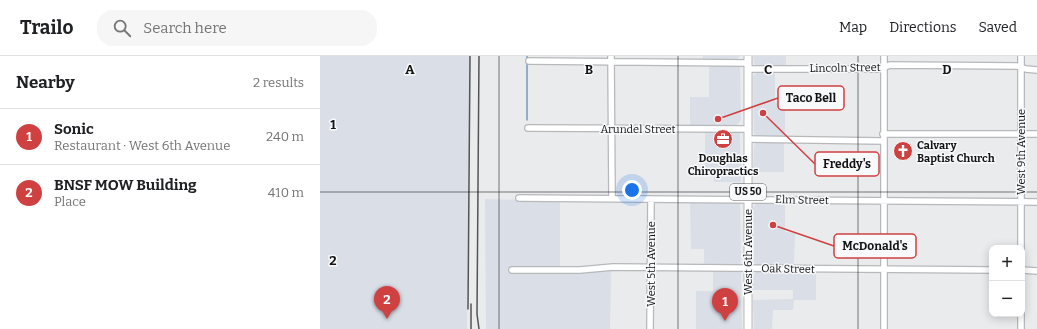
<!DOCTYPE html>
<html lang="en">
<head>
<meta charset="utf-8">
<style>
  :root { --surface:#fff; --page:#f6f6f6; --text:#202124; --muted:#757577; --line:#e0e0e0; --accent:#cf4041 }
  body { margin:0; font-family:Bitter,serif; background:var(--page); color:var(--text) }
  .controls { position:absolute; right:12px; bottom:12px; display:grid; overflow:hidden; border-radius:8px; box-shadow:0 2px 10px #0003 }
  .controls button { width:36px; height:36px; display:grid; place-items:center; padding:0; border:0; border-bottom:1px solid var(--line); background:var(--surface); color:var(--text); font:20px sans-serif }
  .you { position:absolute; left:312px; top:134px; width:14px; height:14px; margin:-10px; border:3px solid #fff; border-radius:50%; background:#1a73e8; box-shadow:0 0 0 6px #1a73e833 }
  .badge { display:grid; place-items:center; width:26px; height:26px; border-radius:50%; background:var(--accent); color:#fff; font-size:13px; font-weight:700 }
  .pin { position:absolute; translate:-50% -33px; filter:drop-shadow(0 1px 2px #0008) }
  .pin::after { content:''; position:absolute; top:21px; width:14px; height:12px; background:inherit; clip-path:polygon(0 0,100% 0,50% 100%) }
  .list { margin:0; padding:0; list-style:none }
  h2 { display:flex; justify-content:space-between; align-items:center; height:52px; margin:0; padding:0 16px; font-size:17px }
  h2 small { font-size:13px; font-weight:400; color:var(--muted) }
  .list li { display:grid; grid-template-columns:26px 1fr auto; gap:12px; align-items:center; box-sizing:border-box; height:56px; padding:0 16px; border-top:1px solid var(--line) }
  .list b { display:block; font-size:15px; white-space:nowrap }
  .list p { margin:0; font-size:13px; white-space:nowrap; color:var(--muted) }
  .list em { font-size:13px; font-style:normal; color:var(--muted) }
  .icon { flex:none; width:22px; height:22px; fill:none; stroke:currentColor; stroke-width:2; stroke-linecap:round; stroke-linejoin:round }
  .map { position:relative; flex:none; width:717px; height:273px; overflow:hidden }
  header { display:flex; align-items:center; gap:24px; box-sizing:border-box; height:56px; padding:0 20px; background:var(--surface); border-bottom:1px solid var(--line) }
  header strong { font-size:19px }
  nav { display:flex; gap:22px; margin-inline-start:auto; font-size:14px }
  .search { width:280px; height:36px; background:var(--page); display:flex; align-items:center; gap:10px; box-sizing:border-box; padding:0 14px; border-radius:16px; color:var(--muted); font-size:15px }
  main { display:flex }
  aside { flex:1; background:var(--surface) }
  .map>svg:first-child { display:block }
  .built { fill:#dadee7 }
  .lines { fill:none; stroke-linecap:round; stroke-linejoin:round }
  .stream { stroke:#7898c1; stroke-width:1.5 }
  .minor-casing { stroke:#b7b8ba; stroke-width:8 }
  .major-casing { stroke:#b7b8ba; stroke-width:9 }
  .minor { stroke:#fff; stroke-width:5.5 }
  .major { stroke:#fff; stroke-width:7 }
  .rail { stroke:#545455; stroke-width:1.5 }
  .grid { fill:none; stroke:#131314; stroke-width:1; stroke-opacity:0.55 }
  .labels { text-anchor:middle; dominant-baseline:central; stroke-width:3; stroke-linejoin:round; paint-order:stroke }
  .shield { fill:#f8f9fb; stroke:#585859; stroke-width:1 }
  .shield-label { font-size:10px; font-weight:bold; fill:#131314 }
  .street-label { font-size:11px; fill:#131314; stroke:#f8f9fb }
  .poi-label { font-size:11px; font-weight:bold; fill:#131314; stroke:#f8f9fb; text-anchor:start }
  .grid-label { font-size:13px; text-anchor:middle; font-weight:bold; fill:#131314; stroke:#f8f9fb; stroke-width:3; stroke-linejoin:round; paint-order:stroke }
  .leader { fill:none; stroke:#cf4041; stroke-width:1.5 }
  .callout-dot { fill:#cf4041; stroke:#f8f9fb; stroke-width:1.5 }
  .callout { fill:#f8f9fb; stroke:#cf4041; stroke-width:1.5 }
  .callout-label { font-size:12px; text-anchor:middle; font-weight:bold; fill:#131314 }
</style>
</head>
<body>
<header>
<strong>Trailo</strong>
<div class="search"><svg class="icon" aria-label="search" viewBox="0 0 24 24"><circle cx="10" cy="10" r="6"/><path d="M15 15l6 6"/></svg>Search here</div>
<nav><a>Map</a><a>Directions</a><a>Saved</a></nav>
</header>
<main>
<aside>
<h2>Nearby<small>2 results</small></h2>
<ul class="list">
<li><span class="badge">1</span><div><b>Sonic</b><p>Restaurant · West 6th Avenue</p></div><em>240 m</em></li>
<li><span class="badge">2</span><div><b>BNSF MOW Building</b><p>Place</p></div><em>410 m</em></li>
</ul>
</aside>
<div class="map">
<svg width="717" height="273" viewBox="0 0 717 273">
  <rect width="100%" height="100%" fill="#eaebed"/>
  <path class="built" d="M 0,0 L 150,0 L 147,273 L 0,273 Z
    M 383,0 L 420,0 L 417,3 L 383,3 Z
    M 433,0 L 466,0 L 466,10 L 436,10 L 434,7 Z
    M 389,9 L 417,9 L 420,11 L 421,64 L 416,70 L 370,70 L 370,41 L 389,41 Z
    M 438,16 L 455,16 L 455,46 L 465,46 L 465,80 L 437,80 L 434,77 L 433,20 Z
    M 385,76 L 420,77 L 421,126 L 394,126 L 393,113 L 385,113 Z
    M 435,87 L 464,87 L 464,116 L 433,116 L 434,91 Z
    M 165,143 L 240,145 L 240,216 L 291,214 L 290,273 L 166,273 Z
    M 370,146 L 418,146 L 420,148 L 421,204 L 420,208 L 415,209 L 384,209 L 384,193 L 371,193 Z
    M 439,146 L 465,146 L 465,176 L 475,177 L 474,209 L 437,209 L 434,207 L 433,152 L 436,147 Z
    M 393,214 L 418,215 L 421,217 L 422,273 L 376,273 L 376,235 L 393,235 Z
    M 437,215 L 496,216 L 496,244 L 474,244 L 473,254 L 453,254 L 452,273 L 434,273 L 433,244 L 473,243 L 473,234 L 433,234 L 433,220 Z"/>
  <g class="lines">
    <path class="stream" d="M 207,64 L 207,0"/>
    <g class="minor-casing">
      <path id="minor" d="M 291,0 L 292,142
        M 564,0 L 564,273
        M 701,0 L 701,192
        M 209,5 L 428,7
        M 428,13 L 560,13 L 570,9 L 697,10 L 706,13 L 717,14
        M 208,72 L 428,73
        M 563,78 L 717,78
        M 428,83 L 563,85
        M 199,142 L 717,146
        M 192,214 L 260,214 L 293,211 L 672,214
        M 702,214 L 717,215
        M 330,273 L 331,143
        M 701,273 L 701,258"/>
    </g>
    <g class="major-casing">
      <path id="major" d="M 428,0 L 428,273"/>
    </g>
    <use href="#minor" class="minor"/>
    <use href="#major" class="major"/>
    <path class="rail" d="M 159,0 L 157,258 L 159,273
      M 148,253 L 150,0
      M 151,273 L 151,248"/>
  </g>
  <path class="grid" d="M 179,0 L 179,273M 358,0 L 358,273M 538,0 L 538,273M 0,136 L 717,136"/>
  <defs>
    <g id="office-disc" transform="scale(1)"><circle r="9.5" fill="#cf4041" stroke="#f8f9fb"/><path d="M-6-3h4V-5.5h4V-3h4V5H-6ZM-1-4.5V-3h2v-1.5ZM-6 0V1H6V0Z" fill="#fff"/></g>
    <g id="church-disc" transform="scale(1)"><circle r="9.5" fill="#cf4041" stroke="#f8f9fb"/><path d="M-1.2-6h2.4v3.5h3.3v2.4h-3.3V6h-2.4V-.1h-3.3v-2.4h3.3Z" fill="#fff"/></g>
  </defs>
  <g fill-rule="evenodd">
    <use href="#office-disc" x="403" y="83"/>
    <use href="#church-disc" x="583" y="95"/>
  </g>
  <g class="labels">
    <rect class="shield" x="410" y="128" width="36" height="16" rx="3"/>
    <g class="shield-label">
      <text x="428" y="136">US 50</text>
    </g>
    <g class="street-label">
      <text transform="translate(525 12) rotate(-1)">Lincoln Street</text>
      <text x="318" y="73">Arundel Street</text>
      <text transform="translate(701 96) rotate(-90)">West 9th Avenue</text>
      <text transform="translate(482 144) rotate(1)">Elm Street</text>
      <text transform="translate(428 196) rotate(-90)">West 6th Avenue</text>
      <text transform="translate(331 208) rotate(-90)">West 5th Avenue</text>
      <text transform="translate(468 213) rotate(1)">Oak Street</text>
    </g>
    <g class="poi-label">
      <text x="597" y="89">Calvary<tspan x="597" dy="13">Baptist Church</tspan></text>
      <text x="403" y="102" text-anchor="middle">Doughlas<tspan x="403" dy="13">Chiropractics</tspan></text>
    </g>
  </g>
  <g class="grid-label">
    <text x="90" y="18">A</text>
    <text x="269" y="18">B</text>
    <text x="448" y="18">C</text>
    <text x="627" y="18">D</text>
    <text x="13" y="73">1</text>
    <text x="13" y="209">2</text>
  </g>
  <path class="leader" d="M398 63L458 42M443 57L495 108M453 169L514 190"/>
  <g class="callout-dot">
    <circle cx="398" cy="63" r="4"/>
    <circle cx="443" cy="57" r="4"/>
    <circle cx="453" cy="169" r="4"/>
  </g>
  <g class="callout">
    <rect x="458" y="30" width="66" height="24" rx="4"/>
    <rect x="495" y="96" width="64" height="24" rx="4"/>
    <rect x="514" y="178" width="82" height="24" rx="4"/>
  </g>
  <g class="callout-label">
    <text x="491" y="46">Taco Bell</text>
    <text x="527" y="112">Freddy's</text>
    <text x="555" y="194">McDonald's</text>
  </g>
</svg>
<div class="controls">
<button>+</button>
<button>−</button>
</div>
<div class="you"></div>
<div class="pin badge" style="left:405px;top:265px">1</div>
<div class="pin badge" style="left:67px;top:263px">2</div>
</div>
</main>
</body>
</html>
